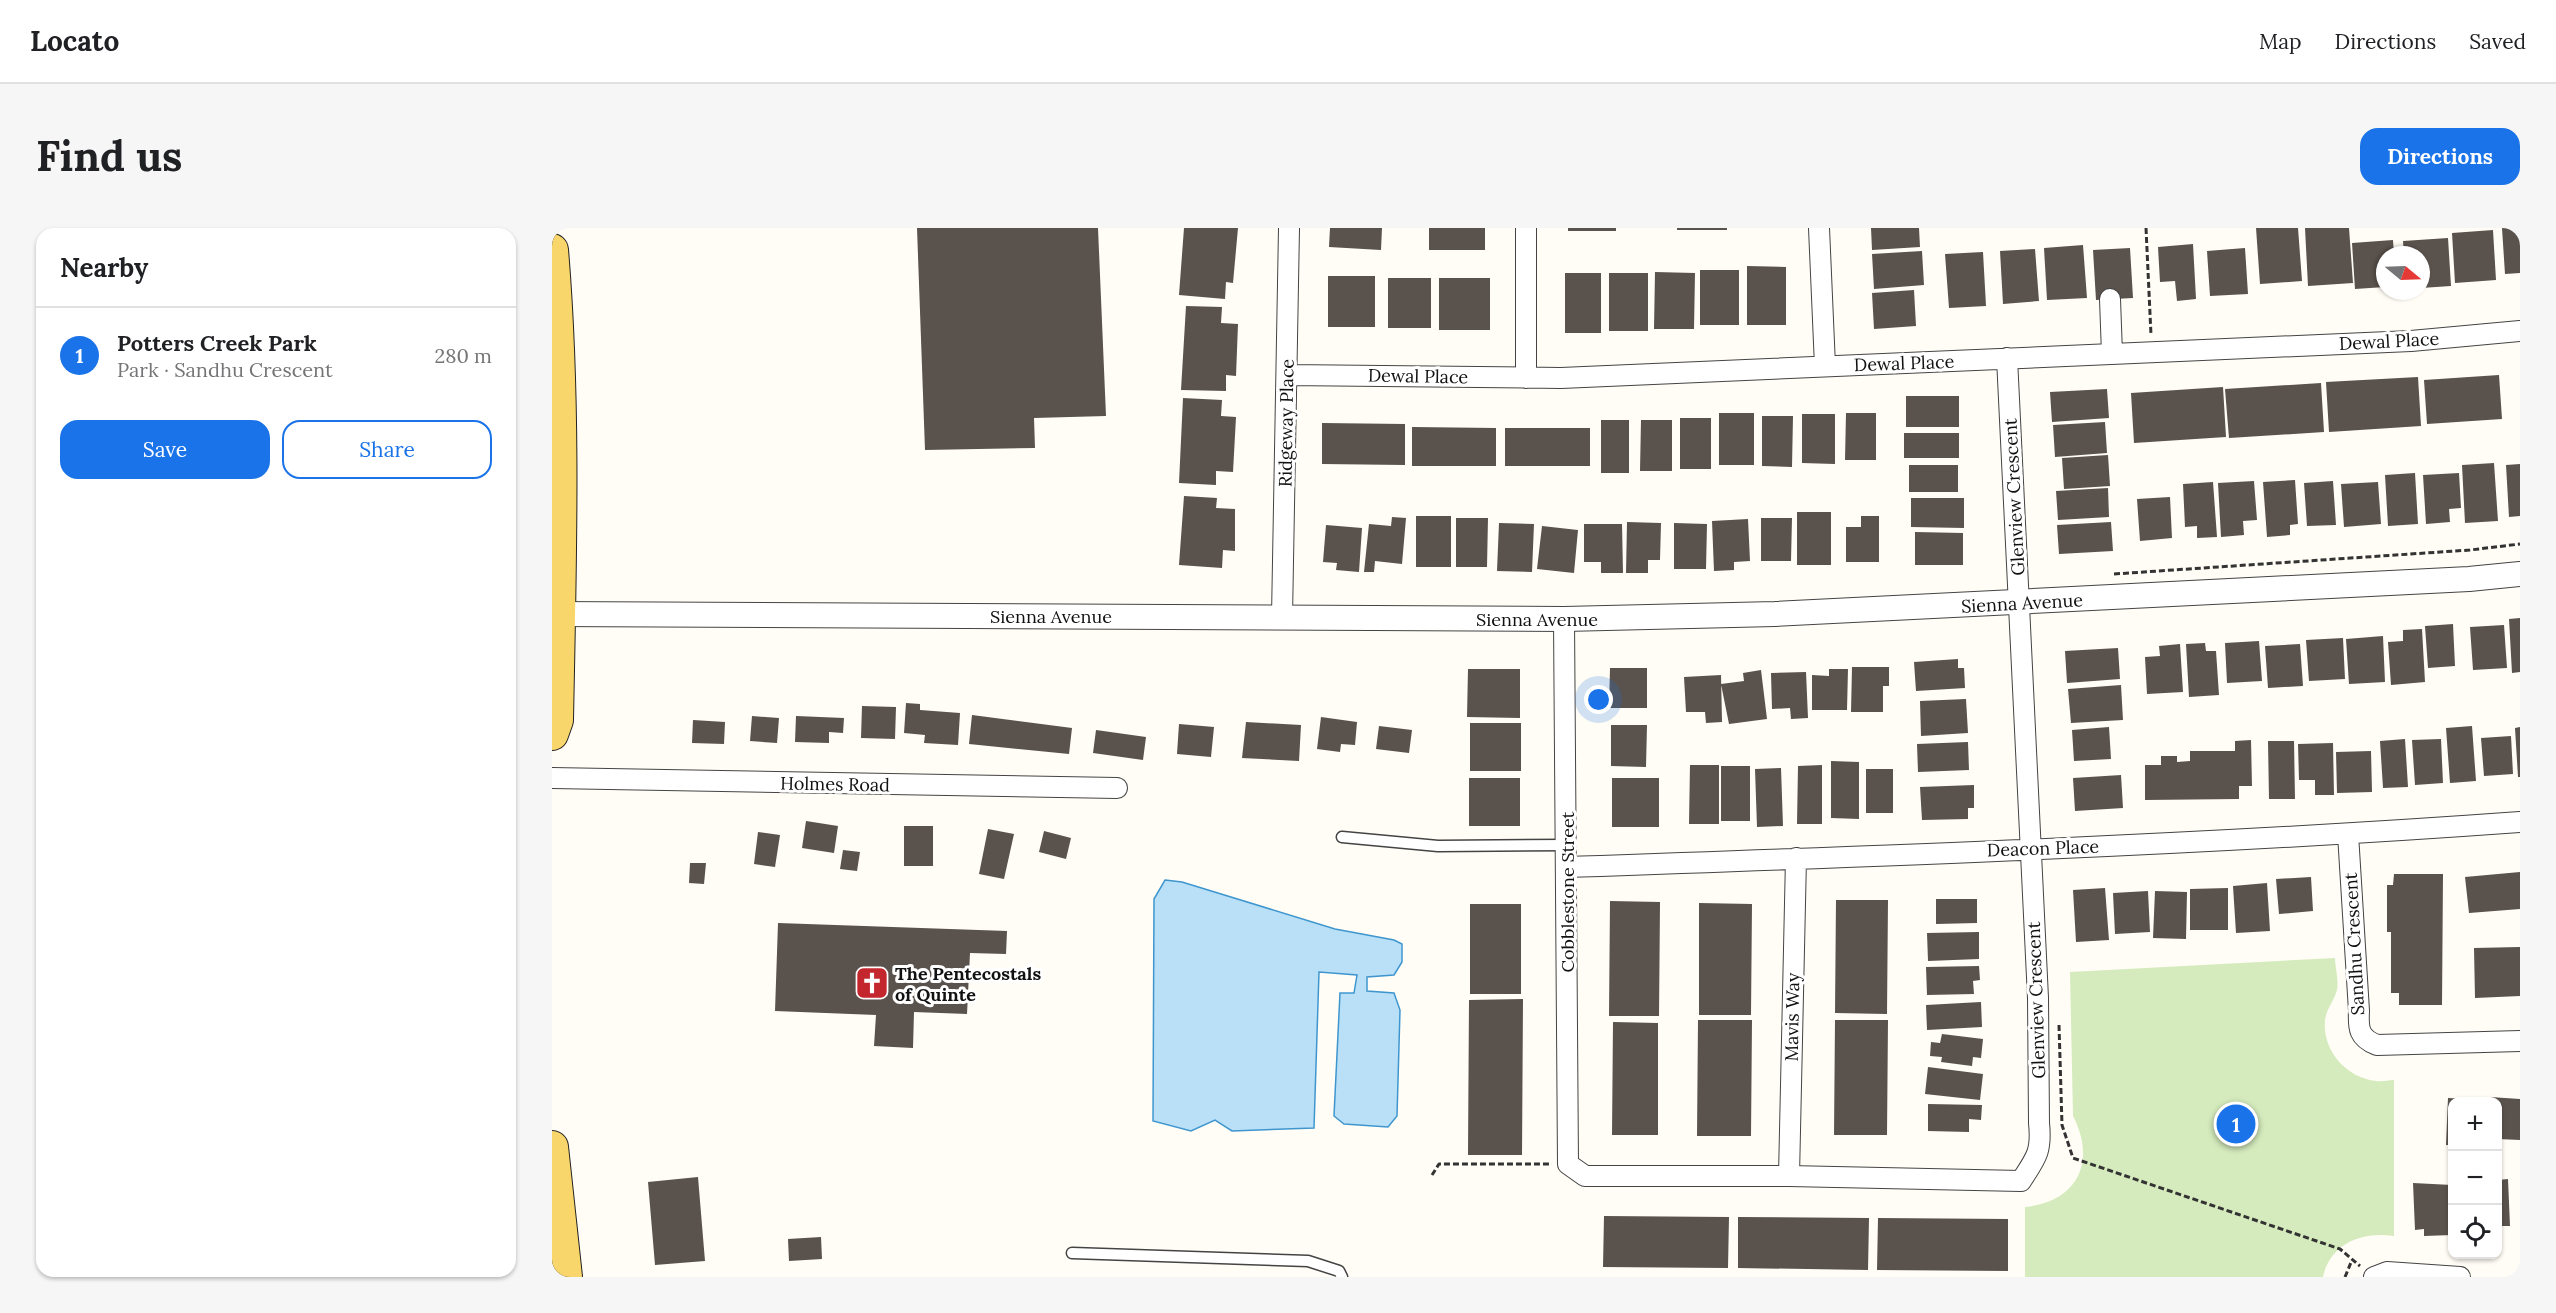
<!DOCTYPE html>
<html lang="en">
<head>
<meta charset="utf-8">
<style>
  :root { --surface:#fff; --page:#f6f6f6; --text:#202124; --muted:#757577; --line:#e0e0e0; --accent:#1a73e8 }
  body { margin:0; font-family:Lora,serif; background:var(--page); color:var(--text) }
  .controls { position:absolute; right:18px; bottom:18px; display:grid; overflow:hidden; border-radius:12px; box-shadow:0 2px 4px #0004 }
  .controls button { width:54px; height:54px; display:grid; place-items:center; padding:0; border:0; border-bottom:2px solid var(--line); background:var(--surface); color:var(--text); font:30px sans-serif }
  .compass { position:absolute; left:1824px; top:18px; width:54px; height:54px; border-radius:50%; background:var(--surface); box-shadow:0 2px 4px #0004; rotate:109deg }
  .you { position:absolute; left:1047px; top:472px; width:21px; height:21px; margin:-15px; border:4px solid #fff; border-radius:50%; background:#1a73e8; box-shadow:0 0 0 9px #1a73e833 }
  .badge { display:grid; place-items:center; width:39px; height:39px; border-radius:50%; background:var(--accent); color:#fff; font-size:20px; font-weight:700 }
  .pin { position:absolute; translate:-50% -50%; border:3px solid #fff; box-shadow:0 2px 6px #0006 }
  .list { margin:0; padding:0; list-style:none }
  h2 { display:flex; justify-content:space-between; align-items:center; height:78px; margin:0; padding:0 24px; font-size:26px }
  h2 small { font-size:20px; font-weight:400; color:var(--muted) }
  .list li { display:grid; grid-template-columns:39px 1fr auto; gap:18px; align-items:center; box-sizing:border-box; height:96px; padding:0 24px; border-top:2px solid var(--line) }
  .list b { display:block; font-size:22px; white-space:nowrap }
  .list p { margin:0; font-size:20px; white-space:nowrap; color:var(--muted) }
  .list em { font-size:20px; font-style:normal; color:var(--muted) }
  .actions { display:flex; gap:12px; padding:18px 24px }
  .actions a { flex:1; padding:14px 0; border:2px solid var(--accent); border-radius:18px; text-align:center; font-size:21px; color:var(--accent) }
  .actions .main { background:var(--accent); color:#fff }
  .icon { flex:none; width:33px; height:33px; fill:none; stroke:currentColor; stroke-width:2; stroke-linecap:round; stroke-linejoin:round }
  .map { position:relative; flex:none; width:1968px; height:1049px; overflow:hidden; border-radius:18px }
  header { display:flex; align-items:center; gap:36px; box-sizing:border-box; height:84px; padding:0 30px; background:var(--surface); border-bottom:2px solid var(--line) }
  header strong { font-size:28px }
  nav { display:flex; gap:33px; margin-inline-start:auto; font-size:21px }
  .intro { display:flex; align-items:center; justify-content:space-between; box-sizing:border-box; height:144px; padding:0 36px }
  h1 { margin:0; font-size:42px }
  .button { padding:15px 27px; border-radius:18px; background:var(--accent); color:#fff; font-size:21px; font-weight:700 }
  main { display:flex; gap:36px; padding:0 36px }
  aside { flex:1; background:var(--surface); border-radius:18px; box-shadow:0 2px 4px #0004 }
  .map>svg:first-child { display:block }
  .green { fill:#d5ebbd }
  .water { fill:#b9e0f7; stroke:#3f96cf; stroke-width:1.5 }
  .building { fill:#5a524d }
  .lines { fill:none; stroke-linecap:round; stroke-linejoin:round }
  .service-casing { stroke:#444; stroke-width:13 }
  .minor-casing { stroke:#444; stroke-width:22 }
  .tertiary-casing { stroke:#444; stroke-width:26 }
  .primary-casing { stroke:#222; stroke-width:34 }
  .path { stroke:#333; stroke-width:3; stroke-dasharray:6 3; stroke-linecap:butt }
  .service { stroke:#fff; stroke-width:10 }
  .minor { stroke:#fff; stroke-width:20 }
  .tertiary { stroke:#fff; stroke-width:24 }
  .primary { stroke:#f9d66b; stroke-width:32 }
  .labels { text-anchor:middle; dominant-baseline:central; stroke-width:6; stroke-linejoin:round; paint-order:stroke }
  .street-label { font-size:18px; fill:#111; stroke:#fff }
  .poi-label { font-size:18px; font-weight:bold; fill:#111; stroke:#fff; text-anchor:start }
</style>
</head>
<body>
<header>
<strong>Locato</strong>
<nav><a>Map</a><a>Directions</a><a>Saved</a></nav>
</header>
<div class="intro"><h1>Find us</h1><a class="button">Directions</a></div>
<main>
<aside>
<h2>Nearby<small></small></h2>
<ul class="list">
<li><span class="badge">1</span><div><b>Potters Creek Park</b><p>Park · Sandhu Crescent</p></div><em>280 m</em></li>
</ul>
<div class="actions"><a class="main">Save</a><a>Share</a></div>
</aside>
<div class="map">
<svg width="1968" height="1049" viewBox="0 0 1968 1049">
  <rect width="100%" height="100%" fill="#fffdf5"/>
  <path class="green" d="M 1783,730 C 1783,739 1787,753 1785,762 C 1782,773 1775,780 1773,792 C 1770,822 1794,850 1824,853 C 1830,854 1836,852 1842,852 L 1842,1008 C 1811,1003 1778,1015 1771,1049 L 1473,1049 L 1473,979 C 1525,974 1545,934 1521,888 L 1518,744 Z"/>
  <path class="water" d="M 613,652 L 630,654 L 783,701 L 842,712 L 850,716 L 850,734 L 842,747 L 815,749 L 815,763 L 842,765 L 848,782 L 845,888 L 836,899 L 792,896 L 782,888 L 788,765 L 802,765 L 805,747 L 767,744 L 762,900 L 680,903 L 663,892 L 639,903 L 601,893 L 602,671 Z"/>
  <path class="building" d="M 365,0 L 546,0 L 554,188 L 482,190 L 483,220 L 373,222 Z
    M 632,0 L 686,0 L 681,55 L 674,54 L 673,71 L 627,67 Z
    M 778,0 L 830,0 L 829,22 L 777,19 Z
    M 877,0 L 933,0 L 933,22 L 877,22 Z
    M 1016,0 L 1064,0 L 1064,3 L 1016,3 Z
    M 1125,0 L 1175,0 L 1175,2 L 1125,2 Z
    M 1319,0 L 1367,0 L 1368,19 L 1320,22 Z
    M 1704,0 L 1746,0 L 1750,53 L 1708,56 Z
    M 1753,0 L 1797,0 L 1801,55 L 1756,58 Z
    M 1950,0 L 1968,0 L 1968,45 L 1953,46 Z
    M 1941,2 L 1944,52 L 1903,55 L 1900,5 Z
    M 1896,10 L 1899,58 L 1869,60 L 1869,27 L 1852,27 L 1851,13 Z
    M 1841,12 L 1842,27 L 1833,27 L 1833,59 L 1803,61 L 1800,15 Z
    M 1641,16 L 1644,71 L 1625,73 L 1623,53 L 1608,54 L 1606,19 Z
    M 1531,17 L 1535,70 L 1495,72 L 1492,20 Z
    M 1578,20 L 1581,70 L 1544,72 L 1541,22 Z
    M 1693,20 L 1696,66 L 1658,68 L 1655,23 Z
    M 1483,21 L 1487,73 L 1451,76 L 1448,23 Z
    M 1370,23 L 1372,57 L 1322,61 L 1320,26 Z
    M 1431,24 L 1434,78 L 1397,80 L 1393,26 Z
    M 1195,38 L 1234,39 L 1234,97 L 1195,97 Z
    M 1148,42 L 1187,42 L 1187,97 L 1148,97 Z
    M 1103,44 L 1143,45 L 1142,101 L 1102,101 Z
    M 1013,45 L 1049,45 L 1049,105 L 1013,105 Z
    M 1057,45 L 1096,45 L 1096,103 L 1057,103 Z
    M 776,48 L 823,48 L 823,99 L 776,99 Z
    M 836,50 L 879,50 L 879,100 L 836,100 Z
    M 887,50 L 938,50 L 938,102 L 887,102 Z
    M 1362,62 L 1364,98 L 1322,101 L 1320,65 Z
    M 634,78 L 670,79 L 669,95 L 686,96 L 684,148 L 674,147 L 674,163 L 629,162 Z
    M 1947,147 L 1950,191 L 1875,196 L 1872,152 Z
    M 1866,149 L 1869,198 L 1777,204 L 1774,154 Z
    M 1769,155 L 1772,204 L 1677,210 L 1673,161 Z
    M 1671,159 L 1674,209 L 1582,215 L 1579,165 Z
    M 1555,161 L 1557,190 L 1500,194 L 1498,164 Z
    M 1354,168 L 1407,168 L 1407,199 L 1354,199 Z
    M 631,170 L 670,172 L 669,188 L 684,189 L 681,244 L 664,243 L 664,257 L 627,255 Z
    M 1167,185 L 1202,185 L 1202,237 L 1167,237 Z
    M 1294,185 L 1324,185 L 1324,232 L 1293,232 Z
    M 1250,186 L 1283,186 L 1283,236 L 1250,235 Z
    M 1210,188 L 1241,188 L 1240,239 L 1210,238 Z
    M 1128,190 L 1159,190 L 1159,241 L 1128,241 Z
    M 1049,192 L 1077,192 L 1077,245 L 1049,245 Z
    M 1089,192 L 1120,192 L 1120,243 L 1088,243 Z
    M 1553,194 L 1555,225 L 1503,229 L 1501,197 Z
    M 770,195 L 853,196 L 853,237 L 770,236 Z
    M 860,199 L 944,200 L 944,238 L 860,238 Z
    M 953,200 L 1038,200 L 1038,238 L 953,238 Z
    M 1352,205 L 1407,205 L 1407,230 L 1352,230 Z
    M 1556,227 L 1558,258 L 1512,261 L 1510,230 Z
    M 1942,235 L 1946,293 L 1913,295 L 1910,237 Z
    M 1968,236 L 1968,288 L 1957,289 L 1954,237 Z
    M 1357,237 L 1406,237 L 1406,264 L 1357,264 Z
    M 1863,245 L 1866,296 L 1836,298 L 1833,247 Z
    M 1907,245 L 1909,280 L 1897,281 L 1898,294 L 1874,296 L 1871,247 Z
    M 1743,252 L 1746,296 L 1738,297 L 1738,307 L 1715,309 L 1711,254 Z
    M 1702,253 L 1705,292 L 1691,293 L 1692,307 L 1669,309 L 1666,255 Z
    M 1781,253 L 1784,297 L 1755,298 L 1752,255 Z
    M 1661,254 L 1665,309 L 1645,310 L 1645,298 L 1633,299 L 1631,256 Z
    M 1826,254 L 1829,296 L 1792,299 L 1789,256 Z
    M 1556,260 L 1557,289 L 1506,292 L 1504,263 Z
    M 632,268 L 665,270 L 664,280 L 683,281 L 683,323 L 671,322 L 670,340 L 627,337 Z
    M 1618,269 L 1620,310 L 1588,313 L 1585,271 Z
    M 1359,270 L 1412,270 L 1412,300 L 1359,299 Z
    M 1245,284 L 1279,284 L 1279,337 L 1245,337 Z
    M 864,288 L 899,288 L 899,339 L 864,339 Z
    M 1309,288 L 1327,288 L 1327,334 L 1294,334 L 1294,299 L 1309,299 Z
    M 840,289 L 854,290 L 850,336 L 823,333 L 822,344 L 812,344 L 817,296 L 839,298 Z
    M 904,290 L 936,290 L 935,339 L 904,339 Z
    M 1209,290 L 1240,290 L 1239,333 L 1209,333 Z
    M 1196,291 L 1198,333 L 1182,334 L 1182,342 L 1162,343 L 1160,293 Z
    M 1075,294 L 1109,295 L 1108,332 L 1096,332 L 1096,345 L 1074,345 Z
    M 1559,294 L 1561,323 L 1507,326 L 1505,297 Z
    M 947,295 L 982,296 L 980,344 L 945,343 Z
    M 1122,295 L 1155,296 L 1154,341 L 1122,341 Z
    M 1032,296 L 1070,296 L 1071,345 L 1049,345 L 1049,334 L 1032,334 Z
    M 774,297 L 810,300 L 807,344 L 784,342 L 785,335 L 771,334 Z
    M 990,298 L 1026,302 L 1022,345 L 985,341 Z
    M 1363,304 L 1411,305 L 1411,337 L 1363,337 Z
    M 1968,390 L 1968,444 L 1960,445 L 1957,391 Z
    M 1901,396 L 1903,438 L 1876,440 L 1873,398 Z
    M 1952,397 L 1955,440 L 1921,442 L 1918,399 Z
    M 1870,401 L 1873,454 L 1839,457 L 1836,414 L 1851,413 L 1851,402 Z
    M 1831,408 L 1833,454 L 1797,456 L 1794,411 Z
    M 1791,410 L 1793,451 L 1757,453 L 1754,412 Z
    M 1707,413 L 1710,453 L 1675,455 L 1673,415 Z
    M 1653,415 L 1654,423 L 1664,423 L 1667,467 L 1637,469 L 1634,416 Z
    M 1628,416 L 1631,464 L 1595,466 L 1593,429 L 1608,428 L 1607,418 Z
    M 1748,416 L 1751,458 L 1716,460 L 1713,418 Z
    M 1566,420 L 1568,451 L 1515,455 L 1513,423 Z
    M 1406,431 L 1406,440 L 1412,440 L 1413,460 L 1364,463 L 1362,434 Z
    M 1300,439 L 1337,439 L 1337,458 L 1331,458 L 1331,484 L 1299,484 Z
    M 1058,440 L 1095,440 L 1095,480 L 1057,480 Z
    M 916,441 L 968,441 L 968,490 L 915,489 Z
    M 1277,441 L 1296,441 L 1295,482 L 1260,482 L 1260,447 L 1277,448 Z
    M 1209,442 L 1215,491 L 1177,496 L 1169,456 L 1192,453 L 1191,445 Z
    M 1254,444 L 1256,490 L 1239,491 L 1238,480 L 1220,481 L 1219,445 Z
    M 1169,447 L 1170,494 L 1154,495 L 1153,484 L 1134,484 L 1132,449 Z
    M 1569,457 L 1571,492 L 1519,495 L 1516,461 Z
    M 1414,471 L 1416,505 L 1369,508 L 1368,473 Z
    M 354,475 L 368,476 L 368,482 L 408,485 L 406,517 L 372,515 L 373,507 L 352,505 Z
    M 310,478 L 344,479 L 343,511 L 309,510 Z
    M 420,487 L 520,500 L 517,526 L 417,516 Z
    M 200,488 L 227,490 L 225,515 L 198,513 Z
    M 244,488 L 292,490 L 291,505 L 277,504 L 277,515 L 243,514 Z
    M 769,489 L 805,494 L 803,517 L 789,516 L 788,524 L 765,521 Z
    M 141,492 L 173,494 L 172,516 L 140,515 Z
    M 694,494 L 749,497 L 747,533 L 690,530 Z
    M 918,495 L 969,495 L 969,543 L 918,543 Z
    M 627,496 L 662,499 L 659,529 L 625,526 Z
    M 1059,497 L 1095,497 L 1094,539 L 1059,538 Z
    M 827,498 L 860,502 L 857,525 L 824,521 Z
    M 1920,498 L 1924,553 L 1898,555 L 1894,500 Z
    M 1557,499 L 1559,531 L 1522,533 L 1520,502 Z
    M 1968,499 L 1968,549 L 1966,549 L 1963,500 Z
    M 544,502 L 594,509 L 591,532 L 541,525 Z
    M 1959,508 L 1961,546 L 1932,548 L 1929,510 Z
    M 1853,511 L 1856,559 L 1831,560 L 1828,513 Z
    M 1889,511 L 1891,555 L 1863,557 L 1860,512 Z
    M 1699,512 L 1700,558 L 1687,558 L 1687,571 L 1593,572 L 1593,537 L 1609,537 L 1609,528 L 1625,528 L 1625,534 L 1638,533 L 1638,523 L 1683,523 L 1683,513 Z
    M 1716,513 L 1742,513 L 1743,571 L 1717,571 Z
    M 1416,514 L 1417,542 L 1366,544 L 1365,516 Z
    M 1781,515 L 1782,567 L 1763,567 L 1763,552 L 1747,552 L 1746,516 Z
    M 1819,523 L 1820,564 L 1785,565 L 1784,524 Z
    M 1279,533 L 1307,534 L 1307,591 L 1279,590 Z
    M 1138,537 L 1167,537 L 1167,596 L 1137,596 Z
    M 1270,537 L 1270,596 L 1245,596 L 1246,538 Z
    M 1169,538 L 1198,538 L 1198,593 L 1169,593 Z
    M 1229,540 L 1231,598 L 1205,599 L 1203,541 Z
    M 1314,541 L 1341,541 L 1341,585 L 1314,585 Z
    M 1569,547 L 1571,580 L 1523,583 L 1521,550 Z
    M 917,550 L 968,550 L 968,598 L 917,598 Z
    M 1060,550 L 1107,550 L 1107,599 L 1060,599 Z
    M 1422,557 L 1422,580 L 1416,580 L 1416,591 L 1370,592 L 1368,559 Z
    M 254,593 L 286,598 L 282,625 L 250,620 Z
    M 352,598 L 381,598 L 381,638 L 352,638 Z
    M 436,601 L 462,606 L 452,651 L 427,646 Z
    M 492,603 L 519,610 L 514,631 L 487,624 Z
    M 206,604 L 228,607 L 223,639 L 202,636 Z
    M 291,622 L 308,624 L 305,643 L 288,641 Z
    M 138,635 L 154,635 L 152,656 L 137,655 Z
    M 1968,644 L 1968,681 L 1917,685 L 1913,649 Z
    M 1842,646 L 1891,646 L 1890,777 L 1847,777 L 1847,765 L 1839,765 L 1839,704 L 1835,704 L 1835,657 L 1841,657 Z
    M 1759,649 L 1761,683 L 1727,686 L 1724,651 Z
    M 1715,655 L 1718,703 L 1684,705 L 1681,658 Z
    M 1553,660 L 1557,712 L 1524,714 L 1521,662 Z
    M 1676,660 L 1676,702 L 1638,702 L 1638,661 Z
    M 1596,663 L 1598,704 L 1563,706 L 1561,665 Z
    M 1603,663 L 1635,664 L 1634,711 L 1601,710 Z
    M 1384,671 L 1425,671 L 1425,695 L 1384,696 Z
    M 1284,672 L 1336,672 L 1335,786 L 1283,785 Z
    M 1058,673 L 1108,674 L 1107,788 L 1057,788 Z
    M 1147,675 L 1200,676 L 1199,787 L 1147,787 Z
    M 918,676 L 969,676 L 969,766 L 918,766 Z
    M 226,695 L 455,703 L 454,726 L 418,725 L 415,786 L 362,784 L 361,820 L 322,818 L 324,787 L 223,783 Z
    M 1427,704 L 1427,731 L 1376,733 L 1375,705 Z
    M 1968,719 L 1968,768 L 1923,770 L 1922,720 Z
    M 1427,738 L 1428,752 L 1421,753 L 1422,766 L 1375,767 L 1374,739 Z
    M 971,771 L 970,927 L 916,927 L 917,772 Z
    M 1429,774 L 1430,799 L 1375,802 L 1374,777 Z
    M 1146,792 L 1200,792 L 1199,908 L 1145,908 Z
    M 1283,792 L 1336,792 L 1335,907 L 1282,907 Z
    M 1061,794 L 1106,795 L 1106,907 L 1060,907 Z
    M 1390,806 L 1431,811 L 1429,830 L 1421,829 L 1420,838 L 1389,834 L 1390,829 L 1378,828 L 1379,814 L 1388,815 Z
    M 1376,839 L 1431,846 L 1428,872 L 1373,866 Z
    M 1938,869 L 1968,871 L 1968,912 L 1946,911 L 1946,874 L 1938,874 Z
    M 1896,870 L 1915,871 L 1915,874 L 1900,874 L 1900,917 L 1894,917 Z
    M 1376,876 L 1430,877 L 1429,892 L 1417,891 L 1417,904 L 1376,903 Z
    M 146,949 L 153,1033 L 103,1037 L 96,954 Z
    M 1956,951 L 1958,998 L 1949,998 L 1949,1005 L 1946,1005 L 1946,952 Z
    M 1861,955 L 1900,957 L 1900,1007 L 1872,1008 L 1872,1001 L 1863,1002 Z
    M 1052,988 L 1177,989 L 1176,1040 L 1051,1039 Z
    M 1186,989 L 1317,990 L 1316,1042 L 1186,1040 Z
    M 1326,990 L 1456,991 L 1456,1043 L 1325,1042 Z
    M 269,1009 L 270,1031 L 237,1033 L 236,1011 Z"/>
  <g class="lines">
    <g class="service-casing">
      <path id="service" d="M 790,609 L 886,618 L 1015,617
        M 520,1025 L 756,1033 L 787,1043 L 790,1049"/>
    </g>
    <g class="minor-casing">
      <path id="minor" d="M 1267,0 L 1273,138
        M 1558,71 L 1560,126
        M 735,147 L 1009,150 L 1859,113 L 1968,103
        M 974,150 L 974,0
        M 730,389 L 737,0
        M 1012,391 L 1016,936 L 1033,948 L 1237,948 L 1469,953 C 1484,930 1490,924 1487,895 L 1486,770 L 1455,130
        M 0,550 L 565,560
        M 1796,606 L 1807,783 C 1806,801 1807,810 1825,817 L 1968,813
        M 1015,639 C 1332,628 1651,617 1968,594
        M 1237,948 L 1244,630
        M 1822,1049 L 1835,1044 L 1908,1049"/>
    </g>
    <g class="tertiary-casing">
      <path id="tertiary" d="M 0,386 L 1012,391 L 1223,386 L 1917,351 L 1968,346"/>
    </g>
    <g class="primary-casing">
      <path id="primary" d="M 0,22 C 13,178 8,335 5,492 L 0,506
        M 0,919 L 14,1049"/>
    </g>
    <path class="path" d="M 1594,0 L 1599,107
      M 1562,346 L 1918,322 L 1968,316
      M 1507,797 L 1510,897 L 1521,930 L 1788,1021 L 1808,1038
      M 880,947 L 887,936 L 1000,936
      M 1793,1049 L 1800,1032"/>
    <use href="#service" class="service"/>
    <use href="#minor" class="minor"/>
    <use href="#tertiary" class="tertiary"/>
    <use href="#primary" class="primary"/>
  </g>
  <defs>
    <g id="church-square" transform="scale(1.725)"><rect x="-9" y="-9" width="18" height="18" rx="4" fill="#c4262e" stroke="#fff"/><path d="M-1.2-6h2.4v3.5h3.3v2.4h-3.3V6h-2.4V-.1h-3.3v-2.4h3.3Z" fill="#fff"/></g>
  </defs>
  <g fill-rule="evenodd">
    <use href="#church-square" x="320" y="755"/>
  </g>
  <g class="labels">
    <g class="street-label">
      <text transform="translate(1837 113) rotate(-3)">Dewal Place</text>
      <text transform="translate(1352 135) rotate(-2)">Dewal Place</text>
      <text transform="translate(866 148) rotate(1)">Dewal Place</text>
      <text transform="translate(734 195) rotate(-89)">Ridgeway Place</text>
      <text transform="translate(1462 269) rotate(-93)">Glenview Crescent</text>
      <text transform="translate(1470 375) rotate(-3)">Sienna Avenue</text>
      <text x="499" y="388">Sienna Avenue</text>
      <text x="985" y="391">Sienna Avenue</text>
      <text transform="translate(283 556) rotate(1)">Holmes Road</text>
      <text transform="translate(1491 620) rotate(-2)">Deacon Place</text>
      <text transform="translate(1015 664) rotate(-90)">Cobblestone Street</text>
      <text transform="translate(1802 716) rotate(-93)">Sandhu Crescent</text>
      <text transform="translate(1484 772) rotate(-92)">Glenview Crescent</text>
      <text transform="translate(1240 789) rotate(-89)">Mavis Way</text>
    </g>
    <g class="poi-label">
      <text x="343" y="745">The Pentecostals<tspan x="343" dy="21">of Quinte</tspan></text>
    </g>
  </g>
</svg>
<div class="controls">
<button>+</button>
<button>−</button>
<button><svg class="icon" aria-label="locate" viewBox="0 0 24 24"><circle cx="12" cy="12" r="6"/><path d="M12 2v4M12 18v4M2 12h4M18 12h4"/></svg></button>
</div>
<svg class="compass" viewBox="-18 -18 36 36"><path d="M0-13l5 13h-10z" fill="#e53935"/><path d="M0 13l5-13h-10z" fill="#757577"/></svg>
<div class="you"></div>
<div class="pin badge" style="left:1684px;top:896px">1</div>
</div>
</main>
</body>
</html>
